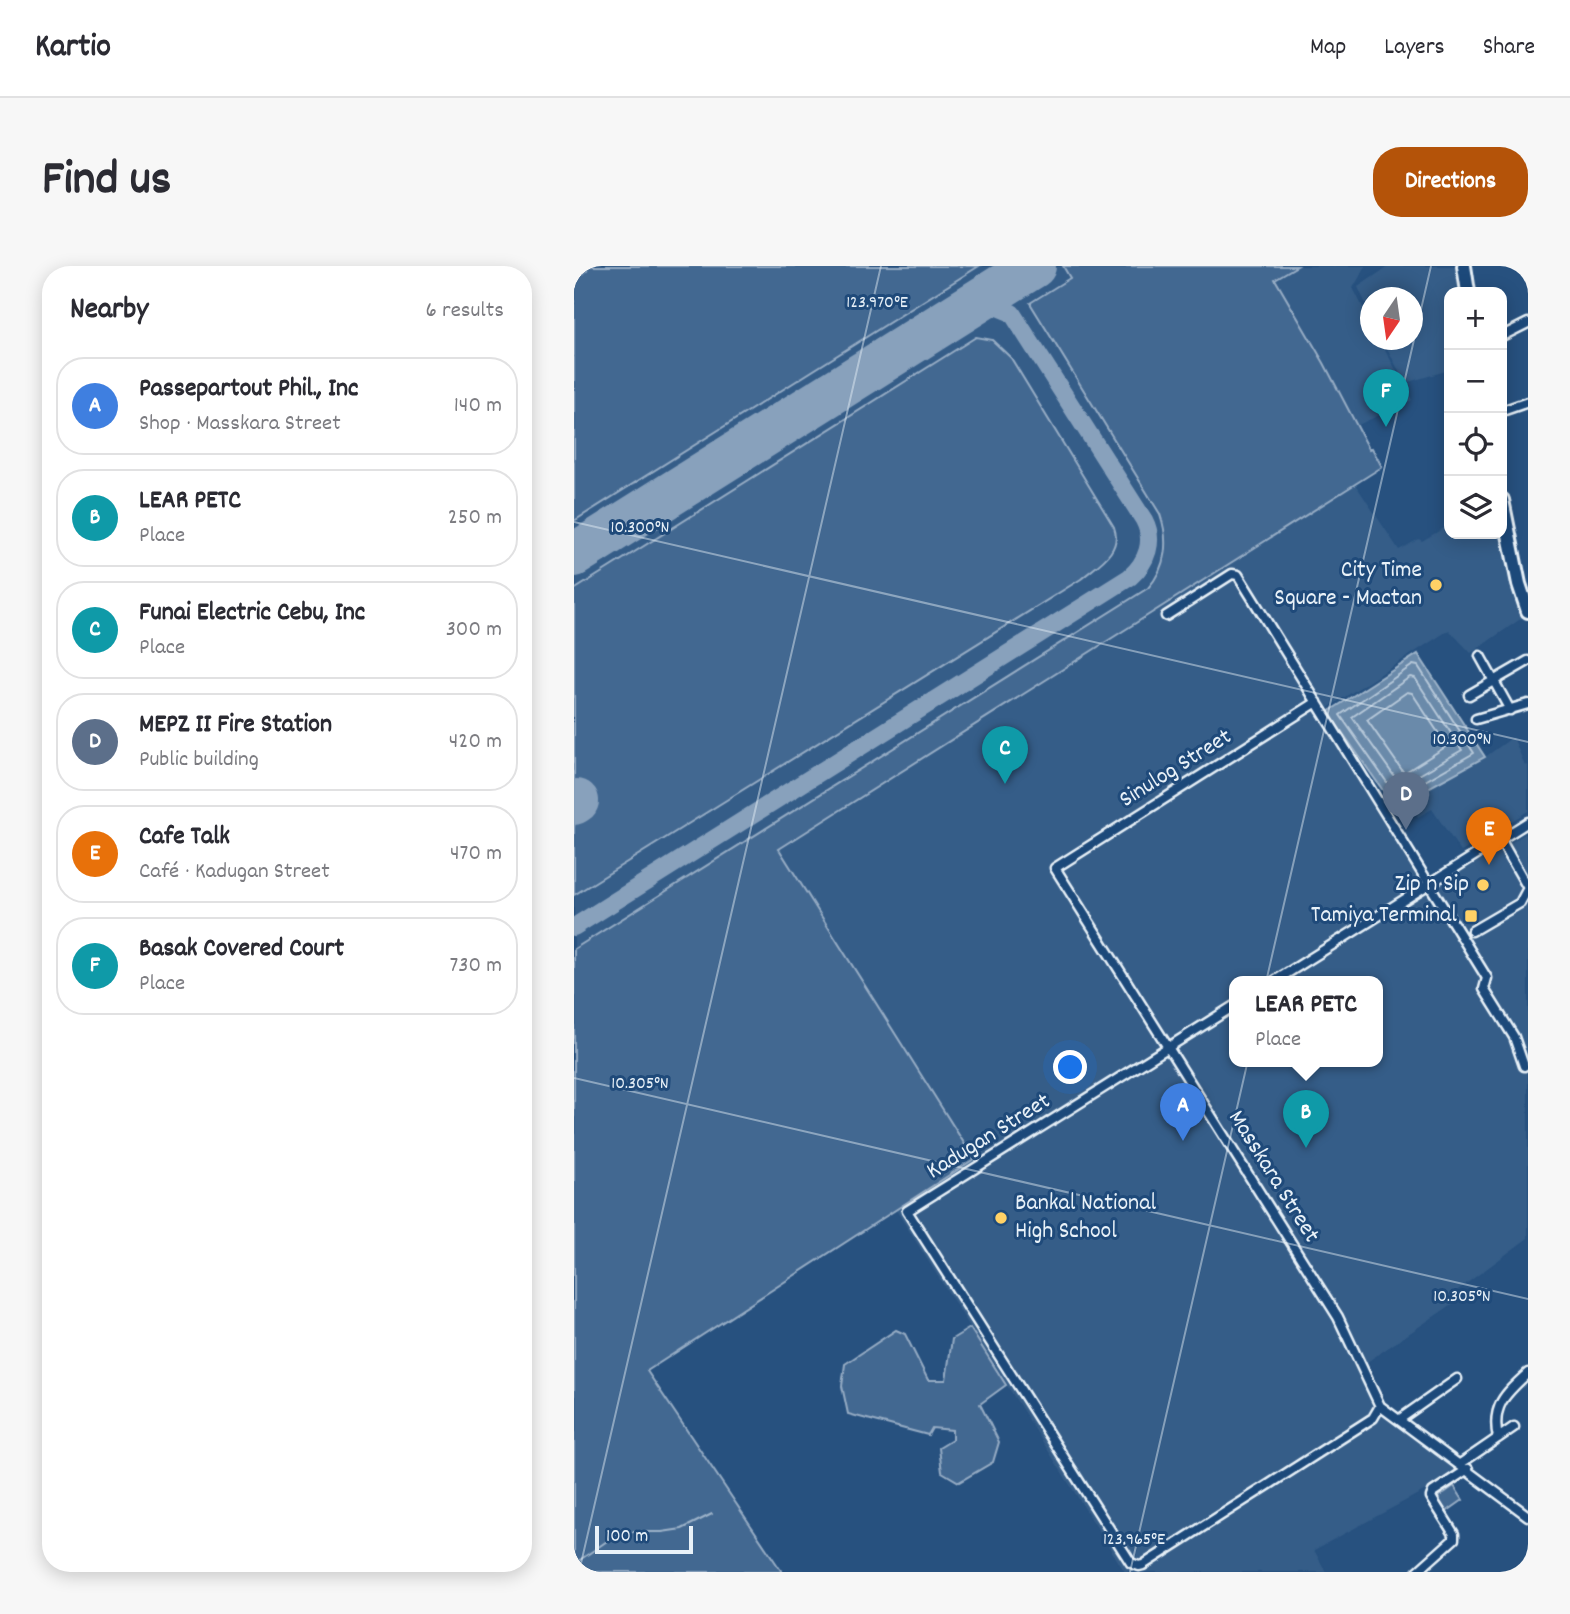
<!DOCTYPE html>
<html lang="en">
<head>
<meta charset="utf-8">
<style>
  :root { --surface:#fff; --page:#f7f7f7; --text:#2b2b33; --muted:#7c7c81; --line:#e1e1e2; --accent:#b45309 }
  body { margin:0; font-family:Dekko,sans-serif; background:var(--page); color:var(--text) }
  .controls { position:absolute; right:21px; top:21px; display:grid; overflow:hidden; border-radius:14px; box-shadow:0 4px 18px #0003 }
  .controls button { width:63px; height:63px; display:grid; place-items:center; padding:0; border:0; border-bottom:2px solid var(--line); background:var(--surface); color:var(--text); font:35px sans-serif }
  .compass { position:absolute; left:786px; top:21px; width:63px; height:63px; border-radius:50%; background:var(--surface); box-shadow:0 4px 18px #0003; rotate:193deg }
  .scale { position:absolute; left:21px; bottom:18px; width:98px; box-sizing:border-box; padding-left:7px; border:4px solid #e8f1f8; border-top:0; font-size:19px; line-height:24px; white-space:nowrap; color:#e8f1f8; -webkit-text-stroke:5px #1f4a7a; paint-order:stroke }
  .you { position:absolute; left:497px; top:802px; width:24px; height:24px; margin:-18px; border:5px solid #fff; border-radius:50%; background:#1a73e8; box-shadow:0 0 0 10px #1a73e833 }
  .badge { display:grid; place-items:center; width:46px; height:46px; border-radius:50%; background:var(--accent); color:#fff; font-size:23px; font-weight:700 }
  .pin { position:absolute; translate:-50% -58px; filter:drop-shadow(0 2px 4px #0008) }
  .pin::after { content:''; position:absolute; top:37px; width:24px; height:21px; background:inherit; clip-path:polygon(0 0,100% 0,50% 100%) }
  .popup { position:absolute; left:655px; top:710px; width:154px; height:91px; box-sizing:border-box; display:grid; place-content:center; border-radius:14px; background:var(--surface); filter:drop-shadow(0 2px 5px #0005); font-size:23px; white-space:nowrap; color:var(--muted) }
  .popup b { font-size:26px; color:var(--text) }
  .popup::after { content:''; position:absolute; left:50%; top:100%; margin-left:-14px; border:14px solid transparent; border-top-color:var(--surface) }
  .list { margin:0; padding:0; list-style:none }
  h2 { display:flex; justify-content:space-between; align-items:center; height:91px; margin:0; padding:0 28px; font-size:30px }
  h2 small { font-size:23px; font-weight:400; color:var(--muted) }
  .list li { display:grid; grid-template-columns:46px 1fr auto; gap:21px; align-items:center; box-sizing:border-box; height:98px; margin:0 14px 14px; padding:0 14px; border:2px solid var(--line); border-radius:28px }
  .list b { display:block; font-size:26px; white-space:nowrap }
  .list p { margin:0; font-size:23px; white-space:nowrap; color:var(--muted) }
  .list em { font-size:23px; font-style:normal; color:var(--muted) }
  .icon { flex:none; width:38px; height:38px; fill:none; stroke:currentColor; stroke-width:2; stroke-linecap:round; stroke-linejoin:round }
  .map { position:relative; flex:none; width:954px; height:1306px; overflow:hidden; border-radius:28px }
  header { display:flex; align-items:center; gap:42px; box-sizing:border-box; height:98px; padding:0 35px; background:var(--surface); border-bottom:2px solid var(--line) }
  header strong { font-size:33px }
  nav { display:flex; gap:38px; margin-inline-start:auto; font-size:24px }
  .intro { display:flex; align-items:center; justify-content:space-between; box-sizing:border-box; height:168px; padding:0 42px }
  h1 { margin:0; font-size:49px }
  .button { padding:18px 32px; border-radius:28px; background:var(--accent); color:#fff; font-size:24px; font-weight:700 }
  main { display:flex; gap:42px; padding:0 42px }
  aside { flex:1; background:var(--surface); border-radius:28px; box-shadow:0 4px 18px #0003 }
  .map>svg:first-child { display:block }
  .built { fill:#355d88; fill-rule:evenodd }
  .green { fill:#436891; stroke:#96acc4; stroke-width:2 }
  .water { fill:#6b8aaa; stroke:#9db3c9; stroke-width:2 }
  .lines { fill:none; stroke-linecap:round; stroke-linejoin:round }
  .shore { stroke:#b6c8d9; stroke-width:2 }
  .stream { stroke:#9db3c9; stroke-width:2 }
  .taxiway { stroke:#88a1bc; stroke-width:18 }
  .runway { stroke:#88a1bc; stroke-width:44 }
  .street-casing { stroke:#e8f1f8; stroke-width:13 }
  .primary-casing { stroke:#e8f1f8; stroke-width:18 }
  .street { stroke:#1f4a7a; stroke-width:8 }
  .primary { stroke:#1f4a7a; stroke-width:12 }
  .ticks { fill:none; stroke:#e8f1f8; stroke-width:2; stroke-opacity:0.45 }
  .poi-dot { fill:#ffd166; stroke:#1f4a7a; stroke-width:2.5 }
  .labels { text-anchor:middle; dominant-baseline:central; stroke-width:6; stroke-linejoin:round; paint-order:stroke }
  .poi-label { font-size:24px; fill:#e8f1f8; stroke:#1f4a7a; text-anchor:end }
  .street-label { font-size:24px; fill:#e8f1f8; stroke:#1f4a7a }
  .ticks-label { font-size:18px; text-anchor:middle; fill:#e8f1f8; stroke:#1f4a7a; stroke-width:6; stroke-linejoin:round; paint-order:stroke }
</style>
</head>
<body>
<header>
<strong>Kartio</strong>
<nav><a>Map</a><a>Layers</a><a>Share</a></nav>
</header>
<div class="intro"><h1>Find us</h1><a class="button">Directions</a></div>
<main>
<aside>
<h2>Nearby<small>6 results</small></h2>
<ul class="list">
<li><span class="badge" style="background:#3f7fe0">A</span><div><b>Passepartout Phil., Inc</b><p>Shop · Masskara Street</p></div><em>140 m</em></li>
<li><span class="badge" style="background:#0f9aa8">B</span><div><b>LEAR PETC</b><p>Place</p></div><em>250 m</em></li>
<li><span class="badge" style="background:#0f9aa8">C</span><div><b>Funai Electric Cebu, Inc</b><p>Place</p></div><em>300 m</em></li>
<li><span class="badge" style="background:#5c6f8a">D</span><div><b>MEPZ II Fire Station</b><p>Public building</p></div><em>420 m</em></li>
<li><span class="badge" style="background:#e8710a">E</span><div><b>Cafe Talk</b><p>Café · Kadugan Street</p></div><em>470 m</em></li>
<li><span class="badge" style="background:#0f9aa8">F</span><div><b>Basak Covered Court</b><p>Place</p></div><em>730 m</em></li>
</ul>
</aside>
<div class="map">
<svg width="954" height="1306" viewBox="0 0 954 1306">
  <rect width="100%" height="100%" fill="#27517f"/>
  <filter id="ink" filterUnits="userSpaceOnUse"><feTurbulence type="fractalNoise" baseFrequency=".0143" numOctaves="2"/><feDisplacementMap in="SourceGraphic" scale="14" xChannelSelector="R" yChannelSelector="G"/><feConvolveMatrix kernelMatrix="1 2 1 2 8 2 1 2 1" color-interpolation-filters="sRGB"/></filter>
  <g filter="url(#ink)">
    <path class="built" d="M 0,0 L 792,0 L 779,22 L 796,55 L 796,74 L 806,74 L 838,134 L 784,159 L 795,183 L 798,182 L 808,201 L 781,218 L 825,284 L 845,273 L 848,275 L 875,259 L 875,268 L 928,268 L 928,265 L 948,352 L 897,387 L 875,364 L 743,449 L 853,626 L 954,566 L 954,972 L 877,1029 L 880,1037 L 793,1096 L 807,1143 L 885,1201 L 859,1220 L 740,1284 L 752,1306 L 551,1306 L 322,944 L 400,893 L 0,711 ZM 660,716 L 804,716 L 804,796 L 660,796 Z
      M 815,0 L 888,0 L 891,26 L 875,26 L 875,104 L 831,117 L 809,74 L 838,74 L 838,32 L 796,32 L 796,47 L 784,21 Z
      M 939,471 L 951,500 L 954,499 L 954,545 L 887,586 L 858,543 L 844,551 L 837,539 L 855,527 L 854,522 L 911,491 Z"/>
    <path class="green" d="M 13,0 L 405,0 L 0,255 L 0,8 Z
      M 489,0 L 723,0 L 701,13 L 750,97 L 795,183 L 798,182 L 808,201 L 205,583 L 400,893 L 73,1105 L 208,1306 L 0,1306 L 0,683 L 574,322 C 593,301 595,274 586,248 L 456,37 L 496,12 Z
      M 402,71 L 418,74 L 437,92 L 540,261 C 549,286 523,299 507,313 L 0,629 L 0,562 L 3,535 L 0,516 L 0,324 Z
      M 396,1062 L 432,1119 L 406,1138 L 425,1176 L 419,1196 L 385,1216 L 368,1206 L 365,1182 L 378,1174 L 378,1164 L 358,1162 L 354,1169 L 274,1148 L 268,1120 L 271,1098 L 322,1064 L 331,1068 L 354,1114 L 372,1114 L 378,1073 Z
      M 880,1220 L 889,1234 L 872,1246 L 863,1232 Z"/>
    <path class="water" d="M 844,388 L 911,491 L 854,522 L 855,527 L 837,539 L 822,543 L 754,446 Z"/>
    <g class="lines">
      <path class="shore" d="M 839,399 L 844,400 L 900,487 L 851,515 L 846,525 L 834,533 L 826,535 L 766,449 Z
        M 836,411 L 841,412 L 888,484 L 845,509 L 838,519 L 830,524 L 778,451 Z
        M 833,426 L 838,427 L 873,480 L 830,507 L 793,454 Z"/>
      <path class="stream" d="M 0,1298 L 46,1266 L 88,1266 L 108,1263 L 138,1248"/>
      <path class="taxiway" d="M 0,4 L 6,0
        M 0,661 L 556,311 C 573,296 581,275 570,254 L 438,47 L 416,38 L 401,37"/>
      <path class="runway" d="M 0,289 L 460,0
        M 0,537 L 3,535"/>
      <g class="street-casing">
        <path id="street" d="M 928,70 L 954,57
          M 928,145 L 954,136
          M 592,350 L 658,308 L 664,309 L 913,712 L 910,723 L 940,771 L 950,800
          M 906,390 L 936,444
          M 895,429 L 954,395
          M 743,436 L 481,602 L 764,1051 L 806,1140
          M 902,453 L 954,438
          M 898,665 L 946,637 L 954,622 L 926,573
          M 699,716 L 954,556
          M 660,740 L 333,945 L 557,1297 L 565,1300 L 569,1299 L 799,1152 L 806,1140
          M 806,1140 L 954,1250
          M 826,1153 L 883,1113
          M 924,1172 C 917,1140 931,1128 954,1107
          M 886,1198 L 940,1161
          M 843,1306 L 880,1273 L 880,1268 L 860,1236 L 857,1231 L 859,1226 L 894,1203"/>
      </g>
      <g class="primary-casing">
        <path id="primary" d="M 890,0 L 894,26
          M 928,234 L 945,318 L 954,345"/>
      </g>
      <use href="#street" class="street"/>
      <use href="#primary" class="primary"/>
    </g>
  </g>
  <path class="ticks" d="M 0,256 L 954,476M 0,812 L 954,1033M 5,1306 L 307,0M 556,1306 L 857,0"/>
  <g class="poi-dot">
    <circle cx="862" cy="319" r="7"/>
    <circle cx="909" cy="619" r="7"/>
    <rect x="890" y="643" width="14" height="14" rx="3.5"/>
    <circle cx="427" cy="952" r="7"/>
  </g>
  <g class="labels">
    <g class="poi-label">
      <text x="848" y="305">City Time<tspan x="848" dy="28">Square - Mactan</tspan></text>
      <text x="895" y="619">Zip n Sip</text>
      <text x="883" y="650">Tamiya Terminal</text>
      <text x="441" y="938" text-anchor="start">Bankal National<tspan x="441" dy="28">High School</tspan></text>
    </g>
    <g class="street-label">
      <text transform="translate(602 503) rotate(-32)">Sinulog Street</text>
      <text transform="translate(415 871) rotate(-32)">Kadugan Street</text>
      <text transform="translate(699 911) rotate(58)">Masskara Street</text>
    </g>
  </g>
  <g class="ticks-label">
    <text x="303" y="41">123.970°E</text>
    <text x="66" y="266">10.300°N</text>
    <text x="888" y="478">10.300°N</text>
    <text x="66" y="822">10.305°N</text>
    <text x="888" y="1035">10.305°N</text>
    <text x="560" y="1278">123.965°E</text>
  </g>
</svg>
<div class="controls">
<button>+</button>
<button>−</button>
<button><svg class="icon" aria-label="locate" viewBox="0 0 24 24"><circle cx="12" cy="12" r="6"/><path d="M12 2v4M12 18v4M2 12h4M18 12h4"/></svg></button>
<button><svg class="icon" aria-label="layers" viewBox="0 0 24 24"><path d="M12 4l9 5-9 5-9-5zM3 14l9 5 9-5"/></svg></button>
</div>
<svg class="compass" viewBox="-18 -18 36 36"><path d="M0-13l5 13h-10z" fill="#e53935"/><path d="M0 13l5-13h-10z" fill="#7c7c81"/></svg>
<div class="scale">100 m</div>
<div class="you"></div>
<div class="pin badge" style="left:609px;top:875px;background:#3f7fe0">A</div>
<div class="pin badge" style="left:732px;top:882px;background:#0f9aa8">B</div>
<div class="popup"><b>LEAR PETC</b>Place</div>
<div class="pin badge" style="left:431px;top:518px;background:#0f9aa8">C</div>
<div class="pin badge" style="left:832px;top:564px;background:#5c6f8a">D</div>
<div class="pin badge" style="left:915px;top:599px;background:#e8710a">E</div>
<div class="pin badge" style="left:812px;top:161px;background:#0f9aa8">F</div>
</div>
</main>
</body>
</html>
